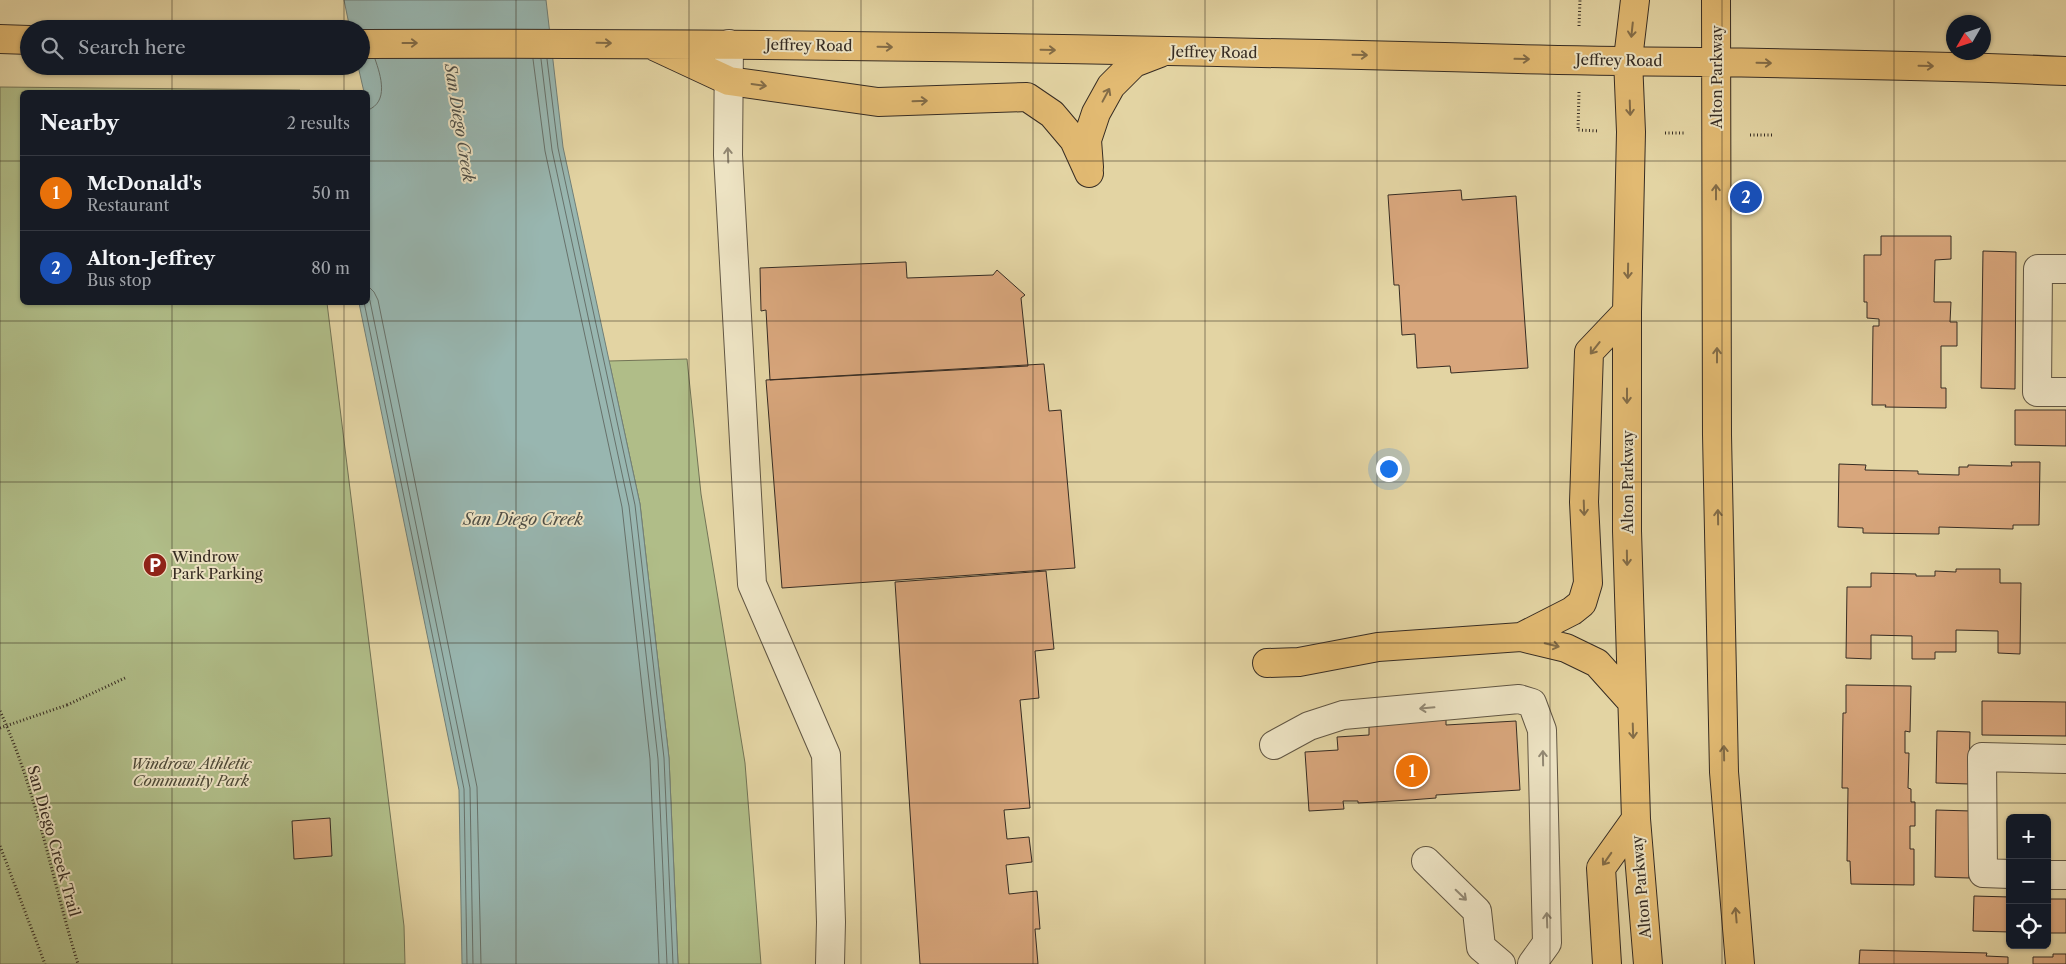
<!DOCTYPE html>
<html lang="en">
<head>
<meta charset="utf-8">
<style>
  :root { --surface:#171b24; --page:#20242c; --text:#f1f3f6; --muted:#9ea1a6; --line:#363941; --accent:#8c9099 }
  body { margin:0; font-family:"Libre Caslon Text",serif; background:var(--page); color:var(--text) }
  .controls { position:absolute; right:15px; bottom:15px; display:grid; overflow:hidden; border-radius:8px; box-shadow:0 1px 4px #0004 }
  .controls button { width:45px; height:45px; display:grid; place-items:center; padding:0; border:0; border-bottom:1px solid var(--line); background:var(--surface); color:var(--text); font:25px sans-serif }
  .compass { position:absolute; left:1946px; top:15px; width:45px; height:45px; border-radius:50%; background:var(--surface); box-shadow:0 1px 4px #0004; rotate:231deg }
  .you { position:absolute; left:1388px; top:468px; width:18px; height:18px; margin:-12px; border:4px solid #fff; border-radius:50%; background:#1a73e8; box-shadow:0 0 0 8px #1a73e833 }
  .badge { display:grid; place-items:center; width:32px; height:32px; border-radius:50%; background:var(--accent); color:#fff; font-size:16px; font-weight:700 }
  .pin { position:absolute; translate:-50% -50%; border:2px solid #fff; box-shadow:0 1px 5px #0006 }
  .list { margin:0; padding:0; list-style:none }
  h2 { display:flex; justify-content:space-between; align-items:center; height:65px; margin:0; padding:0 20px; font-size:21px }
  h2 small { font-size:16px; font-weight:400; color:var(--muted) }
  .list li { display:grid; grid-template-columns:32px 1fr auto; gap:15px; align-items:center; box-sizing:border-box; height:75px; padding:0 20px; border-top:1px solid var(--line) }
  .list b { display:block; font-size:19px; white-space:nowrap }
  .list p { margin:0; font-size:16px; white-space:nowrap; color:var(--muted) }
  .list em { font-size:16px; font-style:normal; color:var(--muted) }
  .icon { flex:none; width:28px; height:28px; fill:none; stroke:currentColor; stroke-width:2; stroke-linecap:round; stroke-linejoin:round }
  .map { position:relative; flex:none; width:2066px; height:964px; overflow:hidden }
  .search { position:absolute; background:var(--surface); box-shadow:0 1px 4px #0004; left:20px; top:20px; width:350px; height:55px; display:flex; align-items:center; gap:12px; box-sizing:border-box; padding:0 18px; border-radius:28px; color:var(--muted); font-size:19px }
  .panel { position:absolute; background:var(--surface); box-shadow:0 1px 4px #0004; left:20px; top:90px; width:350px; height:215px; border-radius:8px }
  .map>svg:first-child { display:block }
  .green { fill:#b0bd88; stroke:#737456 }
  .water { fill:#98b6b0; stroke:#717f78 }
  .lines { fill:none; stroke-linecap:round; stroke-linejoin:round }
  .shore { stroke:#67716a; stroke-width:1 }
  .building { fill:#d8a67c; stroke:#362c23 }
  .minor-casing { stroke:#615643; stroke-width:30 }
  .major-casing { stroke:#362c23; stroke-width:30 }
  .path { stroke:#362c23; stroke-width:3; stroke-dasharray:1 2.5; stroke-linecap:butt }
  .minor { stroke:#ede3c3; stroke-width:28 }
  .major { stroke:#e2ba72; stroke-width:28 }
  .path-bridge { stroke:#362c23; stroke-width:3; stroke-dasharray:1 2.5; stroke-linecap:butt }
  .oneway { stroke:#836c47 }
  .oneway2 { stroke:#928873 }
  .grid { fill:none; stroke:#362c23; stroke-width:1; stroke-opacity:0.55 }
  .labels { text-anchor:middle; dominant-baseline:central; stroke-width:4; stroke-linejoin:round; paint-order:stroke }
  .street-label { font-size:15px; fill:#362c23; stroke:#ede3c3 }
  .poi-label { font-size:15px; fill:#362c23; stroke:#ede3c3; text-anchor:start }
  .park-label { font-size:15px; font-style:italic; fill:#4e4937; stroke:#ede3c3 }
  .water-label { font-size:16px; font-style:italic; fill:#4e4e46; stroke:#ede3c3 }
</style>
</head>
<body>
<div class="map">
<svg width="2066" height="964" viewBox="0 0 2066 964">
  <rect width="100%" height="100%" fill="#e3d4a3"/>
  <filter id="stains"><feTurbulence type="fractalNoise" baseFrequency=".004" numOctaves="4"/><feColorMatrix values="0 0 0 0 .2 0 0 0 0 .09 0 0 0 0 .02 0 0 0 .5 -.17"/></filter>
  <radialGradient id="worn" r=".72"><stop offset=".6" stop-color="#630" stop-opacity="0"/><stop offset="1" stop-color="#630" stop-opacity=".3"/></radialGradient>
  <path class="green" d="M 0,87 L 300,90 L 301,92 L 22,92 L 22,302 L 327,303 L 404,926 L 405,964 L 0,964 Z
    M 687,359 L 701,494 L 745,763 L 761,964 L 678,964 L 669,758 L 640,504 L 609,361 Z"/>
  <path class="water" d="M 344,0 L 546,0 L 563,147 L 640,504 L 669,758 L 678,964 L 462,964 L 459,790 L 359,303 L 368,302 L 368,92 L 364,92 L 358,66 L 361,66 L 361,29 L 350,29 Z"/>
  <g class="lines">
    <path class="shore" d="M 533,59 L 545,151 L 622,507 L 650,759 L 659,964
      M 541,59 L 552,150 L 629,506 L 658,759 L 667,964
      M 547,59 L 558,148 L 635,505 L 664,758 L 673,964
      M 368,110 C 389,102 381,76 375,59
      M 368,286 L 374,292 L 378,300 L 477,787 L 481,964
      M 368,295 L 370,301 L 470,788 L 473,964
      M 364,302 L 464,789 L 467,964"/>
  </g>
  <path class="building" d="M 1461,190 L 1462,200 L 1516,196 L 1528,368 L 1451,373 L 1450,366 L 1417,368 L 1415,334 L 1402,335 L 1399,285 L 1394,285 L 1388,195 Z
    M 1881,236 L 1951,236 L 1951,259 L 1935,260 L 1934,302 L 1951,302 L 1950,322 L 1957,322 L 1957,346 L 1941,346 L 1941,388 L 1946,388 L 1946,408 L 1885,407 L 1886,405 L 1872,405 L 1873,326 L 1879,326 L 1879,319 L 1867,318 L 1867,302 L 1864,302 L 1864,255 L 1881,255 Z
    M 1983,251 L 2016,252 L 2015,389 L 1981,388 Z
    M 906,262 L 907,278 L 993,275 L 997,270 L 1025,295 L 1021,298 L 1028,366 L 770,380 L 766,310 L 761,311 L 760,268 Z
    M 1044,364 L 1049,411 L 1061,410 L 1075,568 L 782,588 L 766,380 Z
    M 2015,410 L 2066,410 L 2066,446 L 2015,445 Z
    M 2011,462 L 2040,462 L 2039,525 L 2013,525 L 2013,529 L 1939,527 L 1939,534 L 1863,533 L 1863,528 L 1838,527 L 1839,464 L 1866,465 L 1865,470 L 1918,471 L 1918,474 L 1959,475 L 1959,467 L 1968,467 L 1968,465 L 2012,466 Z
    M 1956,569 L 2000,569 L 2000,583 L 2021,583 L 2020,654 L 1998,653 L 1998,631 L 1956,630 L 1956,652 L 1935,652 L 1935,659 L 1912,659 L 1912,636 L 1871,635 L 1871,659 L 1846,658 L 1847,587 L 1871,587 L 1871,573 L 1916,574 L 1916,576 L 1935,576 L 1935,571 L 1956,572 Z
    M 1046,571 L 1054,649 L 1035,651 L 1039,698 L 1020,700 L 1030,808 L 1004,810 L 1007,839 L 1029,837 L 1032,862 L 1006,865 L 1009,894 L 1037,891 L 1040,929 L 1035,929 L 1038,964 L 920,964 L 895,582 Z
    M 1846,685 L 1911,686 L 1910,732 L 1905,731 L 1905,753 L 1909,753 L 1908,788 L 1911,789 L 1911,802 L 1915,802 L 1915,826 L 1910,826 L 1910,849 L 1914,849 L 1914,885 L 1851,884 L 1850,861 L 1847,861 L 1848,788 L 1842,788 L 1843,713 L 1846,713 Z
    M 1982,701 L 2066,702 L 2066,736 L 1982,735 Z
    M 1446,714 L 1446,725 L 1516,721 L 1520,790 L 1436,795 L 1436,798 L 1410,800 L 1358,803 L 1358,801 L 1343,801 L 1344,809 L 1309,811 L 1305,752 L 1338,750 L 1337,737 L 1369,735 L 1369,724 Z
    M 1937,731 L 1970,732 L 1969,784 L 1936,783 Z
    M 1936,810 L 1971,811 L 1969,878 L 1935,877 Z
    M 330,818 L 332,856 L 294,859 L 292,821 Z
    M 1974,896 L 2010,897 L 2010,932 L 1973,931 Z
    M 2047,899 L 2066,899 L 2066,933 L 2047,933 Z
    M 1860,950 L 1987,953 L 1986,956 L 2008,957 L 2008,964 L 1859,964 Z
    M 2053,954 L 2066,954 L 2066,964 L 2033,964 L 2033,957 L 2053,957 Z"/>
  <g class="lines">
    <g class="minor-casing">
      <path id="minor" d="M 729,44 L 728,155 L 752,584 L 826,755 L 831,922 L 830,964
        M 2066,269 L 2038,269 L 2037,392 L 2066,392
        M 1274,745 L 1309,726 L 1343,715 L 1519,699 L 1532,703 L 1542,730 L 1547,943 L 1532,964
        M 1426,861 L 1477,911 L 1481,947 L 1501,964
        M 2010,874 L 1983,873 L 1982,757 L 2066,759
        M 2047,875 L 2066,875"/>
    </g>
    <g class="major-casing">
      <path id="major" d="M 1635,0 L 1628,59 L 1631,132 L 1627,312 L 1627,531 L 1636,819 L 1648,964
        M 1716,0 L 1717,435 L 1724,772 L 1740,964
        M 0,39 L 29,40
        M 361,44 C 747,42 1132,49 1518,59 C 1701,63 1883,63 2066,71
        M 656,47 L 729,81 L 878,102 L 1027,97 L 1052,114 L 1074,140 L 1089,173
        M 1089,167 L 1087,140 L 1096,113 L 1111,86 L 1134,63 L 1160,53
        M 1627,312 L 1589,352 L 1584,502 L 1588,583 L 1582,603 L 1572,611 L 1521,637 L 1566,648 L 1597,663 L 1632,702
        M 1267,663 L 1299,662 L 1378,647 L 1521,637
        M 1607,964 L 1601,868 L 1636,819"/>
    </g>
    <path class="path" d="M 1579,26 L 1580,0
      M 1579,92 L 1578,130 L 1599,131
      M 1665,133 L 1684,133
      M 1750,135 L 1774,135
      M 67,705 L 125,678
      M 0,711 C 37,791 52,880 78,964
      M 0,846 L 45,964"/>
    <use href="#minor" class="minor"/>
    <use href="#major" class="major"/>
    <path class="path-bridge" d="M 0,728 L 67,705"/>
  </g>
  <defs><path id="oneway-shaft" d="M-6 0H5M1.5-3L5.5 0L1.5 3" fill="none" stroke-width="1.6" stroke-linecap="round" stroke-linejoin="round" transform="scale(1.25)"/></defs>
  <g class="oneway">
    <use href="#oneway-shaft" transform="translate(1632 30) rotate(96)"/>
    <use href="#oneway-shaft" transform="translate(410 43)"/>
    <use href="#oneway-shaft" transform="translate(604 43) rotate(1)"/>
    <use href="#oneway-shaft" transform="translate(885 47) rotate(1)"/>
    <use href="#oneway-shaft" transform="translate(1048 50) rotate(1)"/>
    <use href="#oneway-shaft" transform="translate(1360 55) rotate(1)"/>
    <use href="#oneway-shaft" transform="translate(1522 59) rotate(1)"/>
    <use href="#oneway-shaft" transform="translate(1764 63) rotate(1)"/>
    <use href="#oneway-shaft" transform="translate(1926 66) rotate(1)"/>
    <use href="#oneway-shaft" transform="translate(759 85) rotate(8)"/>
    <use href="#oneway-shaft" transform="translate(1106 95) rotate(-62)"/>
    <use href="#oneway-shaft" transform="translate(920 101) rotate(-2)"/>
    <use href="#oneway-shaft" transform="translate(1630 108) rotate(88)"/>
    <use href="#oneway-shaft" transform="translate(1716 192) rotate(-90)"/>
    <use href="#oneway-shaft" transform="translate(1628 271) rotate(91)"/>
    <use href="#oneway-shaft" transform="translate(1595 348) rotate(128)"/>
    <use href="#oneway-shaft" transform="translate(1717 355) rotate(-90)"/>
    <use href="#oneway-shaft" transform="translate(1627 396) rotate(90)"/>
    <use href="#oneway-shaft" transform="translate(1584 508) rotate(88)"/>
    <use href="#oneway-shaft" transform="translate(1718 517) rotate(-91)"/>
    <use href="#oneway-shaft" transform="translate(1627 558) rotate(89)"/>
    <use href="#oneway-shaft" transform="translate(1552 645) rotate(14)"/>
    <use href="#oneway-shaft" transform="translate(1633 731) rotate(88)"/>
    <use href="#oneway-shaft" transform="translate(1724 753) rotate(-91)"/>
    <use href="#oneway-shaft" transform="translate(1607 859) rotate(125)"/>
    <use href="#oneway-shaft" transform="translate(1736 915) rotate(-95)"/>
  </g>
  <g class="oneway2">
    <use href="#oneway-shaft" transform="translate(728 155) rotate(-92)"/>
    <use href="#oneway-shaft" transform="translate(1427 708) rotate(175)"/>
    <use href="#oneway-shaft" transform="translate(1543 758) rotate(-91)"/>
    <use href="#oneway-shaft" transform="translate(1461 895) rotate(44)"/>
    <use href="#oneway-shaft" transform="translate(1547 920) rotate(-92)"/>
  </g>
  <path class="grid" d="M 172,0 L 172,29M 344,0 L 344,29M 516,0 L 516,964M 689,0 L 689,964M 861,0 L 861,964M 1033,0 L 1033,964M 1205,0 L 1205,964M 1377,0 L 1377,964M 1550,0 L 1550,964M 1722,0 L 1722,964M 1894,0 L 1894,964M 172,66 L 172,92M 344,66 L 344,92M 0,161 L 22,161M 368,161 L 2066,161M 172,302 L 172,964M 344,302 L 344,964M 0,321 L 2066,321M 0,482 L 2066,482M 0,643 L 2066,643M 0,803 L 2066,803"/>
  <defs>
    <g id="parking-disc" transform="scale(1.25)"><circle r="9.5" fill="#8f2418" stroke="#ede3c3"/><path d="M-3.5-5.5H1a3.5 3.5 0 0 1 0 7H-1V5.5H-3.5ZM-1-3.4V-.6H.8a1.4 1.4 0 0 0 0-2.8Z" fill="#fff"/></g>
  </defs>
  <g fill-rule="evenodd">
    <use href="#parking-disc" x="155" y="565"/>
  </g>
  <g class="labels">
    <g class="street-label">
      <text transform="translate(809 45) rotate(1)">Jeffrey Road</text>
      <text transform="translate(1214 52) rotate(1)">Jeffrey Road</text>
      <text transform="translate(1619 60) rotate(1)">Jeffrey Road</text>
      <text transform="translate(1716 77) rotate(-90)">Alton Parkway</text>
      <text transform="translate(1627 482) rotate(-90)">Alton Parkway</text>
      <text transform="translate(54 841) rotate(74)">San Diego Creek Trail</text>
      <text transform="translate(1641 887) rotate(-95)">Alton Parkway</text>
    </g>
    <g class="poi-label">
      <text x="172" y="556">Windrow<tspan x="172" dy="17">Park Parking</tspan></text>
    </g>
    <g class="park-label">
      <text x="191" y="763">Windrow Athletic<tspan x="191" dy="17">Community Park</tspan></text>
    </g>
    <g class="water-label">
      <text transform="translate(460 123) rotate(81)">San Diego Creek</text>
      <text x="523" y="519">San Diego Creek</text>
    </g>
  </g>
  <rect width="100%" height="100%" filter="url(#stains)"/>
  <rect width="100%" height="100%" fill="url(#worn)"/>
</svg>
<div class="controls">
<button>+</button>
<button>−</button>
<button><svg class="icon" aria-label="locate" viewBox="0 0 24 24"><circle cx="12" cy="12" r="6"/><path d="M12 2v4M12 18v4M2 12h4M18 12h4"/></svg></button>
</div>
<svg class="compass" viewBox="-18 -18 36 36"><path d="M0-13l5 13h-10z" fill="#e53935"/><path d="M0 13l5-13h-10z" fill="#9ea1a6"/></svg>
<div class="you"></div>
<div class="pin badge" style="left:1412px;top:771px;background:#e8710a">1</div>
<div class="pin badge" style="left:1746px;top:197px;background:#1a4fb4">2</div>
<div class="search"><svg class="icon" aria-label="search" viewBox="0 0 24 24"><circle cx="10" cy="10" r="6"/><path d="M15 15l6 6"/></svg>Search here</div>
<section class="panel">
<h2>Nearby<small>2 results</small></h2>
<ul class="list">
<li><span class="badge" style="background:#e8710a">1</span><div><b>McDonald's</b><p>Restaurant</p></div><em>50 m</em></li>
<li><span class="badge" style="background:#1a4fb4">2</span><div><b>Alton-Jeffrey</b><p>Bus stop</p></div><em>80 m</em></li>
</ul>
</section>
</div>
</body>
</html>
